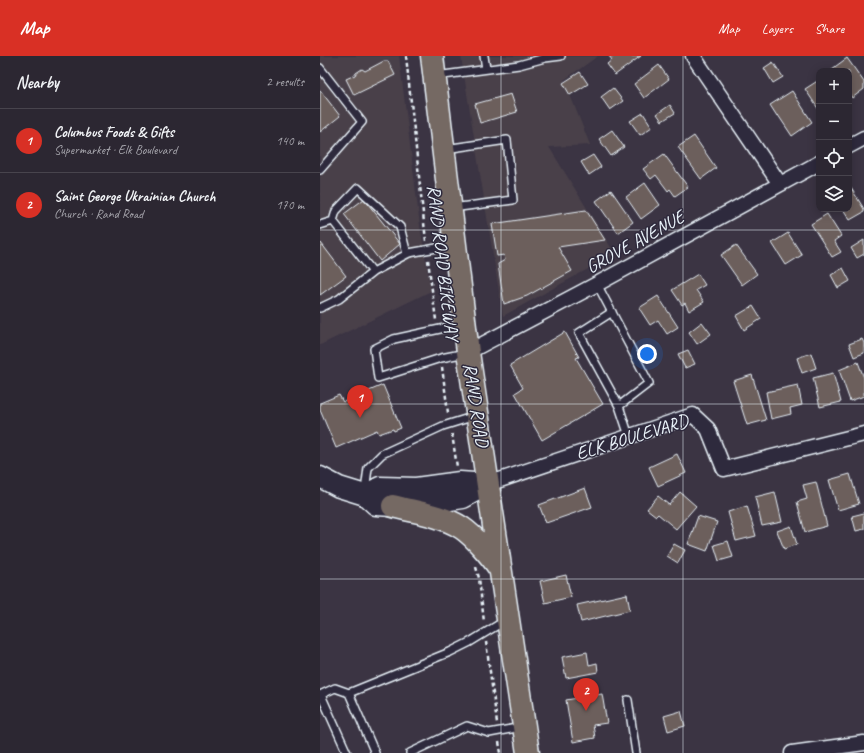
<!DOCTYPE html>
<html lang="en">
<head>
<meta charset="utf-8">
<style>
  :root { --surface:#2c2732; --page:#38333e; --text:#f1f3f6; --muted:#a6a5ac; --line:#48444d; --accent:#d93025 }
  body { margin:0; font-family:Caveat,sans-serif; background:var(--page); color:var(--text) }
  .controls { position:absolute; right:12px; top:12px; display:grid; overflow:hidden; border-radius:8px; box-shadow:0 2px 10px #0003 }
  .controls button { width:36px; height:36px; display:grid; place-items:center; padding:0; border:0; border-bottom:1px solid var(--line); background:var(--surface); color:var(--text); font:20px sans-serif }
  .you { position:absolute; left:327px; top:298px; width:14px; height:14px; margin:-10px; border:3px solid #fff; border-radius:50%; background:#1a73e8; box-shadow:0 0 0 6px #1a73e833 }
  .badge { display:grid; place-items:center; width:26px; height:26px; border-radius:50%; background:var(--accent); color:#fff; font-size:13px; font-weight:700 }
  .pin { position:absolute; translate:-50% -33px; filter:drop-shadow(0 1px 2px #0008) }
  .pin::after { content:''; position:absolute; top:21px; width:14px; height:12px; background:inherit; clip-path:polygon(0 0,100% 0,50% 100%) }
  .list { margin:0; padding:0; list-style:none }
  h2 { display:flex; justify-content:space-between; align-items:center; height:52px; margin:0; padding:0 16px; font-size:17px }
  h2 small { font-size:13px; font-weight:400; color:var(--muted) }
  .list li { display:grid; grid-template-columns:26px 1fr auto; gap:12px; align-items:center; box-sizing:border-box; height:64px; padding:0 16px; border-top:1px solid var(--line) }
  .list b { display:block; font-size:15px; white-space:nowrap }
  .list p { margin:0; font-size:13px; white-space:nowrap; color:var(--muted) }
  .list em { font-size:13px; font-style:normal; color:var(--muted) }
  .icon { flex:none; width:22px; height:22px; fill:none; stroke:currentColor; stroke-width:2; stroke-linecap:round; stroke-linejoin:round }
  .map { position:relative; flex:none; width:544px; height:697px; overflow:hidden }
  header { display:flex; align-items:center; gap:24px; box-sizing:border-box; height:56px; padding:0 20px; background:var(--accent); color:#fff }
  header strong { font-size:19px }
  nav { display:flex; gap:22px; margin-inline-start:auto; font-size:14px }
  main { display:flex }
  aside { flex:1; background:var(--surface) }
  .map>svg:first-child { display:block }
  .built { fill:#4a414a }
  .building { fill:#6c5e5b; stroke:#e8f1f8 }
  .lines { fill:none; stroke-linecap:round; stroke-linejoin:round }
  .service-casing { stroke:#e8f1f8; stroke-width:10 }
  .minor-casing { stroke:#e8f1f8; stroke-width:17 }
  .secondary-casing { stroke:#e8f1f8; stroke-width:23 }
  .primary-casing { stroke:#e8f1f8; stroke-width:25 }
  .path { stroke:#e8f1f8; stroke-width:2.5; stroke-dasharray:4 3; stroke-linecap:butt }
  .service { stroke:#2f2a3d; stroke-width:7 }
  .minor { stroke:#2f2a3d; stroke-width:14 }
  .secondary { stroke:#2f2a3d; stroke-width:20 }
  .primary { stroke:#756964; stroke-width:22 }
  .grid { fill:none; stroke:#e8f1f8; stroke-width:1; stroke-opacity:0.55 }
  .labels { text-anchor:middle; dominant-baseline:central; stroke-width:3; stroke-linejoin:round; paint-order:stroke }
  .street-label { font-size:19px; fill:#e8f1f8; stroke:#2f2a3d }
</style>
</head>
<body>
<header>
<strong>Map</strong>
<nav><a>Map</a><a>Layers</a><a>Share</a></nav>
</header>
<main>
<aside>
<h2>Nearby<small>2 results</small></h2>
<ul class="list">
<li><span class="badge">1</span><div><b>Columbus Foods &amp; Gifts</b><p>Supermarket · Elk Boulevard</p></div><em>140 m</em></li>
<li><span class="badge">2</span><div><b>Saint George Ukrainian Church</b><p>Church · Rand Road</p></div><em>170 m</em></li>
</ul>
</aside>
<div class="map">
<svg width="544" height="697" viewBox="0 0 544 697">
  <rect width="100%" height="100%" fill="#3b3443"/>
  <filter id="ink" filterUnits="userSpaceOnUse"><feTurbulence type="fractalNoise" baseFrequency=".025" numOctaves="2"/><feDisplacementMap in="SourceGraphic" scale="8" xChannelSelector="R" yChannelSelector="G"/><feConvolveMatrix kernelMatrix="1 2 1 2 8 2 1 2 1" color-interpolation-filters="sRGB"/></filter>
  <g filter="url(#ink)">
    <path class="built" d="M 0,0 L 79,0 L 100,170 L 111,235 L 0,289 Z
      M 141,0 L 278,0 L 244,24 L 270,89 L 229,91 L 295,198 L 183,260 Z"/>
    <path class="building" d="M 289,0 L 321,0 L 295,19 L 287,8 L 292,4 Z
      M 527,2 L 544,26 L 544,33 L 532,42 L 529,37 L 529,15 L 513,15 L 512,13 Z
      M 64,5 L 68,5 L 75,19 L 34,39 L 26,23 L 35,19 L 36,17 L 42,13 L 45,15 Z
      M 453,6 L 463,21 L 453,27 L 444,12 Z
      M 339,9 L 349,23 L 324,42 L 314,28 Z
      M 260,16 L 268,28 L 250,39 L 243,27 Z
      M 499,24 L 499,54 L 485,33 Z
      M 293,32 L 303,45 L 290,54 L 281,41 Z
      M 0,34 L 20,60 L 0,76 Z
      M 472,35 L 492,66 L 472,80 L 458,59 L 457,60 L 450,49 Z
      M 191,38 L 197,56 L 160,67 L 155,48 Z
      M 350,49 L 355,57 L 342,65 L 337,58 Z
      M 323,57 L 332,71 L 320,79 L 310,65 Z
      M 292,74 L 304,91 L 291,100 L 279,83 Z
      M 374,80 L 396,112 L 381,123 L 358,91 Z
      M 344,98 L 368,131 L 355,140 L 350,133 L 348,135 L 336,119 L 331,123 L 323,113 Z
      M 273,99 L 281,111 L 269,119 L 261,106 Z
      M 325,127 L 340,149 L 321,163 L 306,141 Z
      M 531,132 L 544,153 L 544,156 L 530,164 L 523,153 L 529,153 L 529,133 Z
      M 291,134 L 313,166 L 298,177 L 276,145 Z
      M 44,143 L 80,188 L 60,205 L 24,158 Z
      M 266,154 L 285,184 L 238,191 L 252,215 L 207,240 L 184,248 L 178,208 L 185,204 L 184,199 L 177,200 L 172,168 Z
      M 507,158 L 521,180 L 514,185 L 521,196 L 512,201 L 491,168 Z
      M 468,177 L 482,199 L 466,209 L 452,187 Z
      M 544,184 L 544,198 L 537,202 L 531,192 Z
      M 1,187 L 26,220 L 0,239 L 0,188 Z
      M 416,189 L 437,218 L 422,229 L 401,199 Z
      M 523,212 L 530,225 L 518,232 L 511,219 Z
      M 378,218 L 385,229 L 376,234 L 384,246 L 369,255 L 365,247 L 362,249 L 352,234 Z
      M 338,240 L 358,271 L 347,278 L 338,264 L 330,269 L 319,252 Z
      M 433,250 L 441,263 L 424,274 L 416,260 Z
      M 382,266 L 391,278 L 377,288 L 369,276 Z
      M 245,276 L 259,301 L 256,302 L 283,348 L 222,384 L 195,337 L 203,332 L 190,309 Z
      M 542,283 L 544,287 L 544,297 L 534,301 L 529,288 Z
      M 368,294 L 375,308 L 365,312 L 358,298 Z
      M 491,297 L 496,312 L 482,317 L 477,302 Z
      M 538,306 L 544,322 L 544,340 L 530,345 L 519,314 Z
      M 513,317 L 521,346 L 500,351 L 493,322 Z
      M 432,319 L 446,364 L 427,369 L 413,325 Z
      M 63,329 L 81,372 L 74,375 L 73,373 L 59,378 L 57,374 L 16,392 L 0,354 L 0,347 L 19,339 L 23,346 Z
      M 478,329 L 482,349 L 470,352 L 471,358 L 451,363 L 446,336 Z
      M 357,398 L 366,417 L 338,430 L 329,411 Z
      M 530,418 L 539,448 L 518,454 L 509,424 Z
      M 496,426 L 507,470 L 485,476 L 477,446 L 487,443 L 483,429 Z
      M 265,432 L 272,451 L 226,467 L 219,449 Z
      M 360,436 L 376,450 L 356,473 L 338,458 L 336,460 L 327,453 L 338,440 L 349,449 Z
      M 455,436 L 462,466 L 442,470 L 435,441 Z
      M 427,450 L 436,480 L 416,485 L 408,456 Z
      M 544,457 L 544,473 L 536,475 L 532,460 Z
      M 378,460 L 397,466 L 387,495 L 368,488 Z
      M 471,470 L 477,488 L 464,493 L 457,475 Z
      M 408,485 L 413,501 L 399,505 L 394,489 Z
      M 354,488 L 365,494 L 358,507 L 347,500 Z
      M 246,519 L 251,541 L 225,547 L 220,525 Z
      M 307,538 L 310,554 L 261,566 L 257,549 Z
      M 267,596 L 269,609 L 277,607 L 278,616 L 246,622 L 242,601 Z
      M 282,638 L 287,667 L 273,669 L 275,682 L 253,686 L 246,644 Z
      M 361,655 L 365,670 L 348,675 L 344,660 Z"/>
    <g class="lines">
      <g class="service-casing">
        <path id="service" d="M 164,0 L 166,13
          M 0,12 L 42,66 L 0,114
          M 116,20 L 199,9 L 225,2 L 241,0
          M 125,93 L 187,84 L 193,144 L 132,152
          M 13,165 L 16,155 L 38,132 L 80,171 L 87,198
          M 0,169 L 13,165 L 53,216 L 19,243 L 0,252
          M 53,216 L 89,197 L 133,189
          M 277,228 L 329,327 L 299,350 L 309,380
          M 292,256 L 259,277 L 299,350
          M 143,268 L 74,283 L 54,293 L 58,322 L 121,302 L 146,297
          M 45,435 L 48,412 L 62,398 L 123,370 L 155,360
          M 0,639 L 15,632 L 29,637
          M 1,639 L 27,697
          M 308,644 L 316,697
          M 55,697 L 29,637 L 130,596 L 150,586 L 186,564
          M 90,697 L 147,670 L 169,677 L 202,671"/>
      </g>
      <g class="minor-casing">
        <path id="minor" d="M 373,0 L 460,128
          M 529,90 L 544,82
          M 148,296 L 277,228 L 499,107
          M 168,428 L 373,359 L 388,373 L 404,413 L 544,378
          M 472,697 L 544,687"/>
      </g>
      <g class="secondary-casing">
        <path id="secondary" d="M 0,421 L 19,431 L 45,439 L 56,449 L 73,450 L 103,448 L 143,442 L 168,428
          M 45,439 L 60,431 L 96,432 L 140,426 L 168,428"/>
      </g>
      <g class="primary-casing">
        <path id="primary" d="M 112,0 L 148,296 L 208,697
          M 73,450 C 95,456 122,459 142,472 C 154,480 172,501 180,513"/>
      </g>
      <path class="path" d="M 86,0 L 106,185
        M 108,204 L 116,264
        M 122,311 L 128,357
        M 132,378 L 137,411
        M 156,511 L 159,522 L 164,566
        M 166,586 L 177,667
        M 179,686 L 181,697"/>
      <use href="#service" class="service"/>
      <use href="#minor" class="minor"/>
      <use href="#secondary" class="secondary"/>
      <use href="#primary" class="primary"/>
    </g>
  </g>
  <path class="grid" d="M 181,0 L 181,697M 363,0 L 363,697M 0,174 L 544,174M 0,348 L 544,348M 0,523 L 544,523"/>
  <g class="labels">
    <g class="street-label">
      <text transform="translate(315 186) rotate(-29)">GROVE AVENUE</text>
      <text transform="translate(123 207) rotate(83)">RAND ROAD BIKEWAY</text>
      <text transform="translate(156 349) rotate(81)">RAND ROAD</text>
      <text transform="translate(312 381) rotate(-17)">ELK BOULEVARD</text>
    </g>
  </g>
</svg>
<div class="controls">
<button>+</button>
<button>−</button>
<button><svg class="icon" aria-label="locate" viewBox="0 0 24 24"><circle cx="12" cy="12" r="6"/><path d="M12 2v4M12 18v4M2 12h4M18 12h4"/></svg></button>
<button><svg class="icon" aria-label="layers" viewBox="0 0 24 24"><path d="M12 4l9 5-9 5-9-5zM3 14l9 5 9-5"/></svg></button>
</div>
<div class="you"></div>
<div class="pin badge" style="left:40px;top:362px">1</div>
<div class="pin badge" style="left:266px;top:655px">2</div>
</div>
</main>
</body>
</html>
